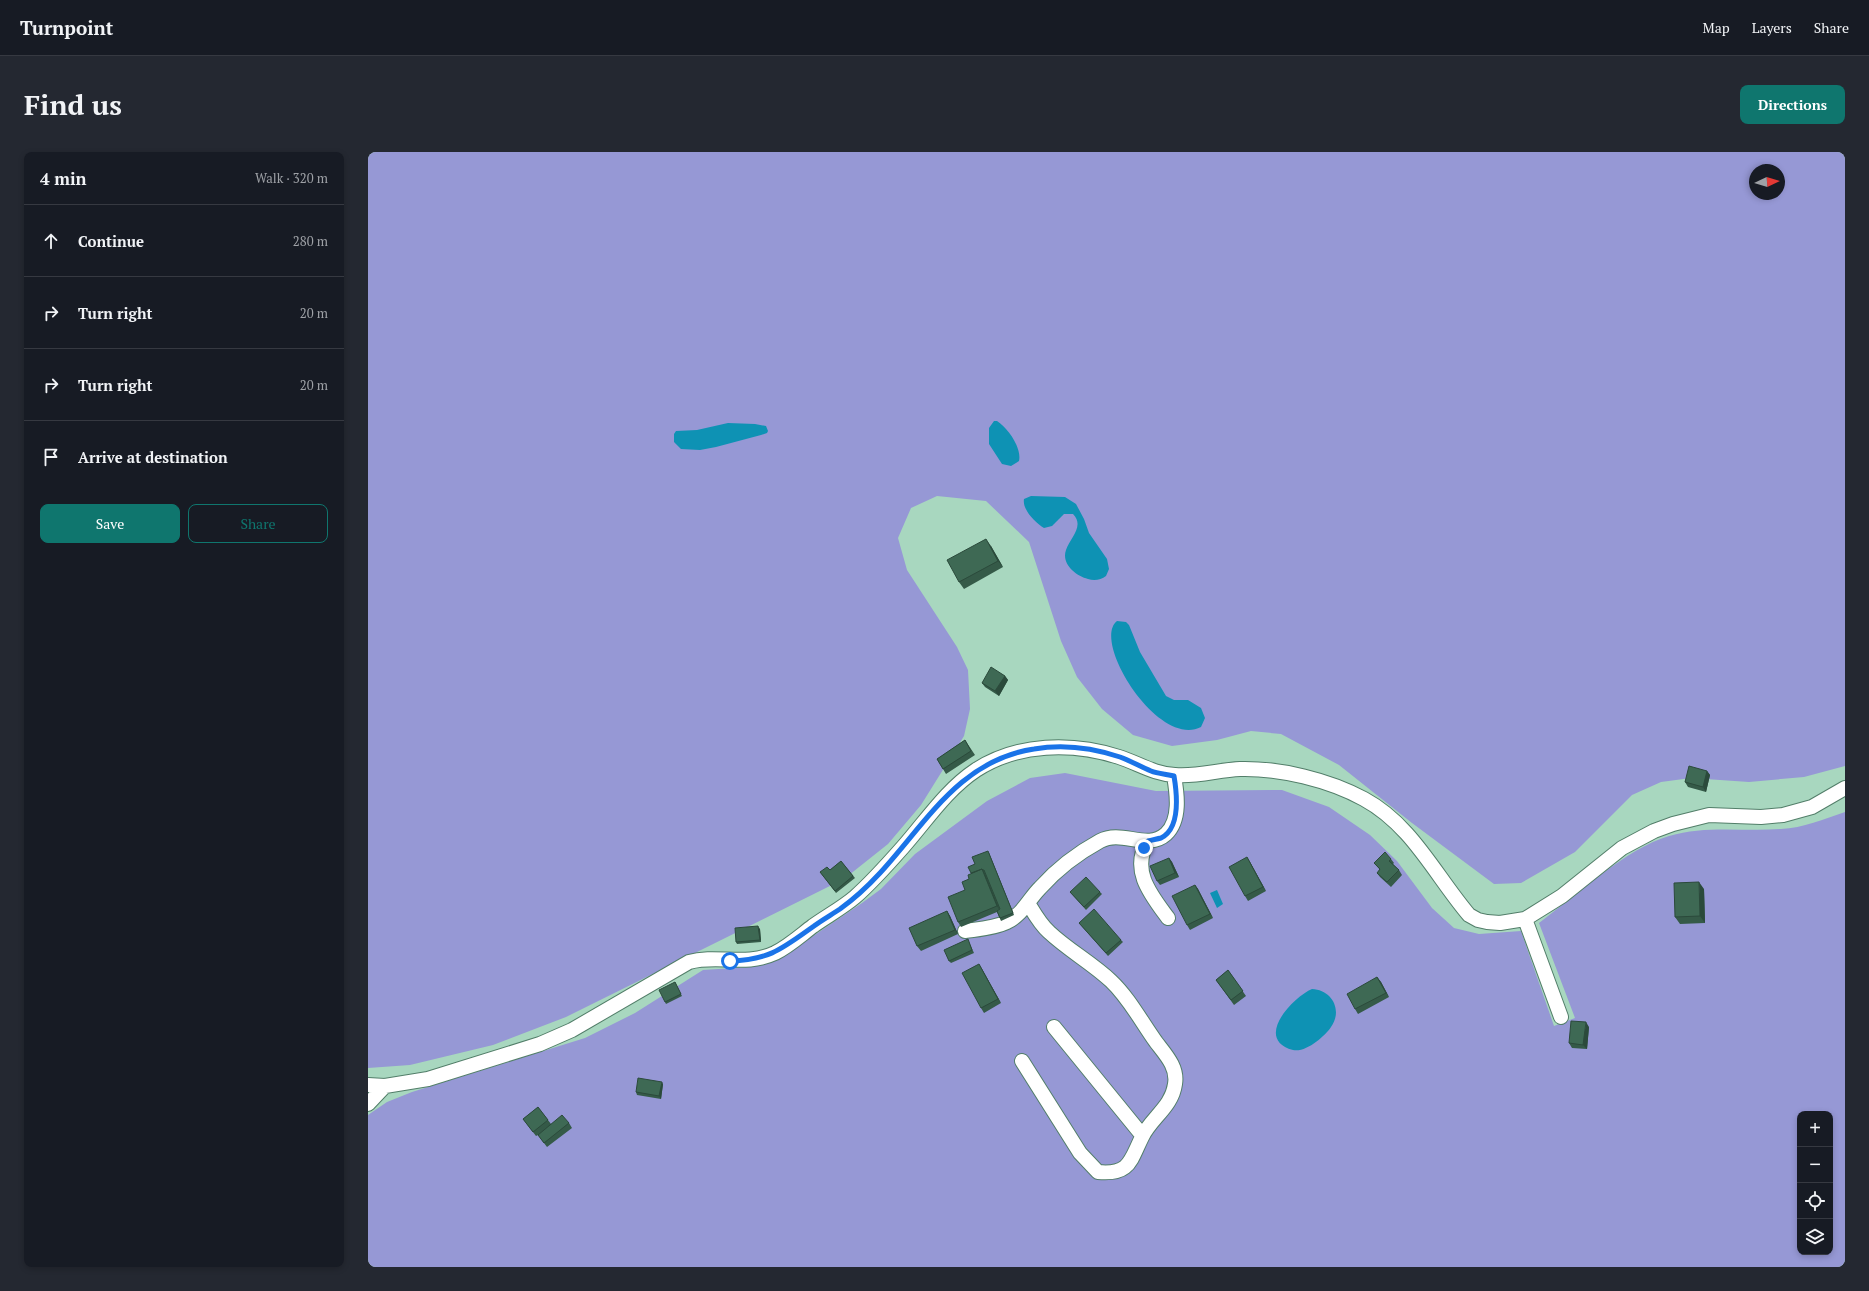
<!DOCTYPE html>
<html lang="en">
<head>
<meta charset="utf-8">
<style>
  :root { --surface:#171b24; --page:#242831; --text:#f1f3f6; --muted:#9ea1a6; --line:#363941; --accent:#0f766e }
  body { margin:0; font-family:"PT Serif",serif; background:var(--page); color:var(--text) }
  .controls { position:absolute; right:12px; bottom:12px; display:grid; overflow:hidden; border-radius:8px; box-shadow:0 2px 6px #0003 }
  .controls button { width:36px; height:36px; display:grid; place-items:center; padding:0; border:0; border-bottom:1px solid var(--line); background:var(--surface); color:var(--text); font:20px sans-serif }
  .compass { position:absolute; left:1381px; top:12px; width:36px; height:36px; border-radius:50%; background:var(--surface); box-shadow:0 2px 6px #0003; rotate:86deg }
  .stop { position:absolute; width:12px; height:12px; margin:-9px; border:3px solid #1a73e8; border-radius:50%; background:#fff }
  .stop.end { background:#1a73e8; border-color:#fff; box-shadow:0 1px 4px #0008 }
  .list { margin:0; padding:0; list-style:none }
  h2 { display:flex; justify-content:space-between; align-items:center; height:52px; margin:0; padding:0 16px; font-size:17px }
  h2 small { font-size:13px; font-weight:400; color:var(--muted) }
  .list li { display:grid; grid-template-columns:26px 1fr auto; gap:12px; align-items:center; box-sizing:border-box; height:72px; padding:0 16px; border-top:1px solid var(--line) }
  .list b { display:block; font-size:15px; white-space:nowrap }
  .list em { font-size:13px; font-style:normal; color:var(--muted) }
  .actions { display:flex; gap:8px; padding:12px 16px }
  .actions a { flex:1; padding:9px 0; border:1px solid var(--accent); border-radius:8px; text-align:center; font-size:14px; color:var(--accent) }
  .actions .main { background:var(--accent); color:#fff }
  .icon { flex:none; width:22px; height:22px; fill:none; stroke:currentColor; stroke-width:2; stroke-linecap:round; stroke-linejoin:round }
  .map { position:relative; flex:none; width:1477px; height:1115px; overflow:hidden; border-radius:8px }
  header { display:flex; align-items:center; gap:24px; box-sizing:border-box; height:56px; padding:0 20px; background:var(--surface); border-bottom:1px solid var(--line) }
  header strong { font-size:19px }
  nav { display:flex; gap:22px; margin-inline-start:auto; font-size:14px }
  .intro { display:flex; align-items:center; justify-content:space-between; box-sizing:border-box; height:96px; padding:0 24px }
  h1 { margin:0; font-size:28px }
  .button { padding:10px 18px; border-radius:8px; background:var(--accent); color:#fff; font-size:14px; font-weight:700 }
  main { display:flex; gap:24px; padding:0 24px }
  aside { flex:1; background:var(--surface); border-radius:8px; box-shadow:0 2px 6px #0003 }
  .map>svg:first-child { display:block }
  .green { fill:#9698d5; fill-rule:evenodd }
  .water { fill:#0e92b4 }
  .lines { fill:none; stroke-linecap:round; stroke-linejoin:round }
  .minor-casing { stroke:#527e69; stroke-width:16 }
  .minor { stroke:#fff; stroke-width:14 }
  .wall { fill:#355a48 }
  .shaded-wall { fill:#2b4a3b }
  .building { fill:#3e6954; stroke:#2b4a3b }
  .route { stroke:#1a73e8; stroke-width:5 }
</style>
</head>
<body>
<header>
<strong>Turnpoint</strong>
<nav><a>Map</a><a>Layers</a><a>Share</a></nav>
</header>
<div class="intro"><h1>Find us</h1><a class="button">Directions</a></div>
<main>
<aside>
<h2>4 min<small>Walk · 320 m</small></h2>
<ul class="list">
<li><svg class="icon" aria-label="ahead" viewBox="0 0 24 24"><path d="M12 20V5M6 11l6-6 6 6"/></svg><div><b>Continue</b></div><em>280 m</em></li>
<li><svg class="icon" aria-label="right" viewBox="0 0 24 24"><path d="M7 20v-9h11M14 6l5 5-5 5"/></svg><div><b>Turn right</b></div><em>20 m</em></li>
<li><svg class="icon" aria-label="right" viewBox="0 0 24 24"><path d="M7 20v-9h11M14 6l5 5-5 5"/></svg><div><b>Turn right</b></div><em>20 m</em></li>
<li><svg class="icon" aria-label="arrive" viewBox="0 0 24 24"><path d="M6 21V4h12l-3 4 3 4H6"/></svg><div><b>Arrive at destination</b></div></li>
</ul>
<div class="actions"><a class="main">Save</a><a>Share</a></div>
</aside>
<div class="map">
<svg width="1477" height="1115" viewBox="0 0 1477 1115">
  <rect width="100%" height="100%" fill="#a8d7bf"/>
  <path class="green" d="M 0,0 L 1477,0 L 1477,614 L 1436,625 L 1381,630 L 1323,626 L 1293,630 L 1264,643 L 1207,700 L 1153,731 L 1126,732 L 1044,671 L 971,613 L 913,582 L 883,579 L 849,588 L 804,594 L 765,583 L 734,557 L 709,525 L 693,489 L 661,390 L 618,349 L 569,344 L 543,356 L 530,386 L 539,418 L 589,495 L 600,518 L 602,557 L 596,584 L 553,653 L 520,692 L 476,727 L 198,865 L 125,893 L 42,913 L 0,916 ZM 1387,18 L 1411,18 L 1411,42 L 1387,42 Z
    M 697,621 L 788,639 L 914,638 L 961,655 L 1002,683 L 1029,709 L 1064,756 L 1086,776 L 1111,782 L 1153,779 L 1186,874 L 1207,866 L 1171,771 C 1207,744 1259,696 1301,684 C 1338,673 1376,680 1413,677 C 1435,676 1456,667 1477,660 L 1477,1115 L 0,1115 L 0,963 L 19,950 L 44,940 L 217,886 L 267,861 L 335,818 L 382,815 L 403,810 L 417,803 L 494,751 L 513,737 L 547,702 L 619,649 L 662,626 ZM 1432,962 L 1462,962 L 1462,1100 L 1432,1100 Z"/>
  <path class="water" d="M 626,269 L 629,269 C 640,276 654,296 651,309 L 643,314 L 634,312 L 621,292 L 621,276 Z
    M 360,271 L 387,272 L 398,274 L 400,279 L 399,281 L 393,283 L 348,295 L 332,298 L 313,297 L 306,290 L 306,282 L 308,279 L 329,278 Z
    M 663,344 L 697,345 L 708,352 L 716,367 L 721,381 L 739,407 L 741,417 L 738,424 C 733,428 726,429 720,427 C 708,424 693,412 698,398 C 702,386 717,374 705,362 L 696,362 L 684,374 L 676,376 C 668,371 654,358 656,347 Z
    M 749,469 L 758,470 L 761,473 L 772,500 L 798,544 L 806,548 L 820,548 L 833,556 L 837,566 L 833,575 C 790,597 723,489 749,469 Z
    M 849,738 L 855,752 L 849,756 L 842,741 Z
    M 944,837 C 964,838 975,858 963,875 C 957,884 938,901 925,898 C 885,887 925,845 944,837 Z"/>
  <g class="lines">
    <g class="minor-casing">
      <path id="minor" d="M 780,689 C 762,718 783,743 800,766
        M 1157,767 L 1193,865
        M 597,779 C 611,777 627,776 639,770 C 654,763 661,747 672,736 C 689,717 710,701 732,689 C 754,677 779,699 798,682 C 813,668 809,641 806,624
        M 686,875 L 774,983
        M 654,909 L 712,1001 L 730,1020 C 762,1023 762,1009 774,985 C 783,966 804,955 807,932 C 810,915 797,902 788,890 C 773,869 761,846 743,829 C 724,811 700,798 681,780 C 672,772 666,761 660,751
        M 0,933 L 17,934 L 60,927 L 172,892 L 204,878 L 321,810 C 350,802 377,815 407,801 C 421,794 433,783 445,774 C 459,764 474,756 487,745 C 504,730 520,712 535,695 C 558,669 578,638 608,618 C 650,591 704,590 751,605 C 770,611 786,622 807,623 C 829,625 850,618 872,617 C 912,616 961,628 996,647 C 1044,673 1067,723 1101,763 L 1110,768 L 1119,770 L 1132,771 L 1157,767 L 1194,744 L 1254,696 L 1286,679 L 1305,672 L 1341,663 L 1393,665 L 1415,663 L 1444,655 L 1477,636
        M 0,952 L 17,934"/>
    </g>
    <use href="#minor" class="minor"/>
  </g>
  <path class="wall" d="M 623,394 L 635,415 L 596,437 L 591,430 Z
    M 637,524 L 640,528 L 631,544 L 617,535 L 614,531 Z
    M 597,588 L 607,603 L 578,622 L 569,607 Z
    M 1339,619 L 1342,623 L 1338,640 L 1320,635 L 1317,630 Z
    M 621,701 L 646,763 L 633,769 L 629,760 L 593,775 L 590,770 L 597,738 L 603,721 L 607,712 Z
    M 879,705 L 882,710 L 898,739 L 880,749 L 877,744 Z
    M 801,706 L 804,710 L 811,725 L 792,733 L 789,729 Z
    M 1023,707 L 1026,711 L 1025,712 L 1031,718 L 1034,723 L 1023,735 L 1012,725 L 1009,721 L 1012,718 L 1006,711 Z
    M 473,709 L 487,726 L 468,741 L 452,720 L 462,718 Z
    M 827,733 L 830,737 L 845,766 L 822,778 L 819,773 Z
    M 1336,737 L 1337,771 L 1312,772 L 1307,765 Z
    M 702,740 L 732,740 L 734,742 L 718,758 Z
    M 579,759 L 582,764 L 590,782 L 553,799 L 549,794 Z
    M 711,771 L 753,788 L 755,790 L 740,804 Z
    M 392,777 L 393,790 L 369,792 L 368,790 Z
    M 601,790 L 606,801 L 583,811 L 581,809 Z
    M 611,812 L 614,817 L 633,851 L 616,861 L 613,856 Z
    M 860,818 L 878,844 L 866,853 L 848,828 Z
    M 1009,825 L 1013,830 L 1021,845 L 990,862 L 987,857 Z
    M 307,830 L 314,844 L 298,852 L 297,850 Z
    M 1221,875 L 1219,897 L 1204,896 L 1201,891 Z
    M 295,932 L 293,947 L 269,943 L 268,940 Z
    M 170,955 L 183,972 L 201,971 L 204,976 L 179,995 L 170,983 L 168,984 L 155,967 Z"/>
  <path class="shaded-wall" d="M 618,387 L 623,394 L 635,415 L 630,409 Z
    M 637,524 L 640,528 L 631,544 L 627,539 Z
    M 1339,619 L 1342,623 L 1338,640 L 1335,635 Z
    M 620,699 L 621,701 L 646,763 L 645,761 Z
    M 879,705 L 882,710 L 898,739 L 895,735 Z
    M 801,706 L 804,710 L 811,725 L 807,721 Z
    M 614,717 L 617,722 L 632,759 L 629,754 Z
    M 1331,730 L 1336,737 L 1337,771 L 1332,764 Z
    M 827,733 L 830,737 L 845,766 L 842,762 Z
    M 579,759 L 582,764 L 590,782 L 587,778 Z
    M 390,774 L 392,777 L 393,790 L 392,788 Z
    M 611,812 L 614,817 L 633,851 L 630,847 Z
    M 1009,825 L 1013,830 L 1021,845 L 1018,841 Z
    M 1218,870 L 1221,875 L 1219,897 L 1215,893 Z
    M 294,930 L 295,932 L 293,947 L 291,944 Z"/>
  <path class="building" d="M 618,387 L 630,409 L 591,430 L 579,408 Z
    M 623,515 L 637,524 L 627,539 L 614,531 Z
    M 597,588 L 603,599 L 575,617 L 569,607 Z
    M 1321,614 L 1339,619 L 1335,635 L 1317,630 Z
    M 620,699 L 645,761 L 632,766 L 629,759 L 632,757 L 616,718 L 615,718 L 614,717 L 603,721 L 600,715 L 607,712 L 604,705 Z
    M 1017,700 L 1023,707 L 1021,709 L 1031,718 L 1019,730 L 1009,721 L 1012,717 L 1006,711 Z
    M 879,705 L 895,735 L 877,744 L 861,715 Z
    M 801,706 L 807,721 L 789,729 L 782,714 Z
    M 473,709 L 485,724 L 467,739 L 452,720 L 459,715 L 462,718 Z
    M 614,717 L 629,754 L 590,770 L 580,745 L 597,738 L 594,730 L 601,727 L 600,723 Z
    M 718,725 L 732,740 L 716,755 L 702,740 Z
    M 1331,730 L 1332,764 L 1307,765 L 1306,731 Z
    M 827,733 L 842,762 L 819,773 L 804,744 Z
    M 726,757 L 753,788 L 738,801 L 711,771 Z
    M 579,759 L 587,778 L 549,794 L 541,776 Z
    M 390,774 L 392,788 L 368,790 L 367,776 Z
    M 600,787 L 604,798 L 581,809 L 576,798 Z
    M 611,812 L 630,847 L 613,856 L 594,821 Z
    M 860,818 L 875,839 L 863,848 L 848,828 Z
    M 1009,825 L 1018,841 L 987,857 L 979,842 Z
    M 307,830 L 313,842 L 297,850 L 291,838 Z
    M 1203,869 L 1218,870 L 1215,893 L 1201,891 Z
    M 270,926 L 294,930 L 291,944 L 268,940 Z
    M 170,955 L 180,968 L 165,980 L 155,967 Z
    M 194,963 L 201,971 L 176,991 L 170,983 Z"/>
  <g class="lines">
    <path class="route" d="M 362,809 C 402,808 415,796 446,774 C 454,768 463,763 472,757 C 486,747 500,734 512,721 C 558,671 592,608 666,597 C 695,592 725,596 752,605 C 763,609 773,615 783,619 C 790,622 799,622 806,624 C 809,642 813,676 793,686 C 789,687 784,688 780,689 L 776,696"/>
  </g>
</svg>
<div class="controls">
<button>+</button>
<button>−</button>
<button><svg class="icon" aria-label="locate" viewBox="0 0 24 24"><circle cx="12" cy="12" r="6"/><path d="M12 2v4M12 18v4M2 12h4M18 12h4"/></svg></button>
<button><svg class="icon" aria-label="layers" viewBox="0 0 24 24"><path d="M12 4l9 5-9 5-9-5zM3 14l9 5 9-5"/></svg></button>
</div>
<svg class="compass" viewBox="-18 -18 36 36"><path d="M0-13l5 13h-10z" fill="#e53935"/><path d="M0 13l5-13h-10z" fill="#9ea1a6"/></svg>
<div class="stop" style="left:362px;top:809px"></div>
<div class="stop end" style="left:776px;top:696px"></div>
</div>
</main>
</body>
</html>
